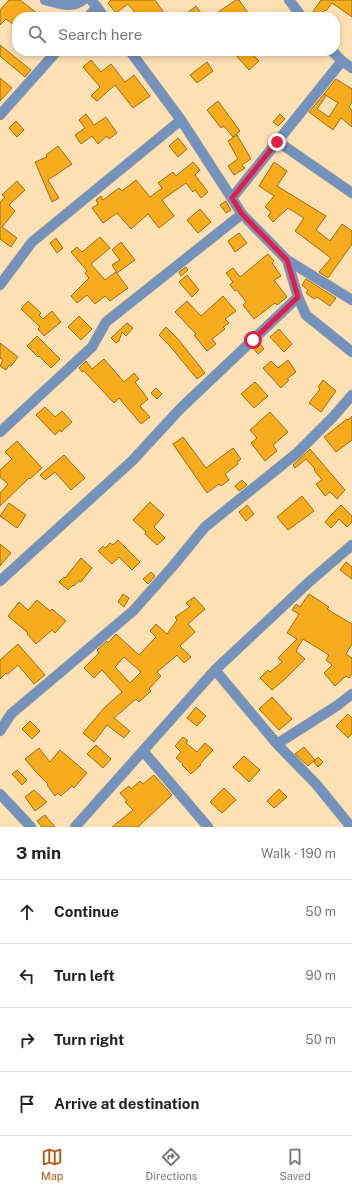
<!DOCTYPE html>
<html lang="en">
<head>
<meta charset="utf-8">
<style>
  :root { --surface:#fff; --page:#f6f6f6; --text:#222; --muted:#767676; --line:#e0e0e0; --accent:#b45309 }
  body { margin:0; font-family:"Public Sans",sans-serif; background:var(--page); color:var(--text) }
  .stop { position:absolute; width:12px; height:12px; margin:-9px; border:3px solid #e11d48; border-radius:50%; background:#fff }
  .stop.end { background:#e11d48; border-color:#fff; box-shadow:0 1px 4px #0008 }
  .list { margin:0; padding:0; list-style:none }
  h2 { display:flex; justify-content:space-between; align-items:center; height:52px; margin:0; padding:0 16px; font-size:17px }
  h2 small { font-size:13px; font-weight:400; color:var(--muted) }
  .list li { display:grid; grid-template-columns:26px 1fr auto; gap:12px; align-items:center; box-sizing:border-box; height:64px; padding:0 16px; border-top:1px solid var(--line) }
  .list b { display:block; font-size:15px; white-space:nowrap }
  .list em { font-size:13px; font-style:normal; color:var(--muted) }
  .icon { flex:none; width:22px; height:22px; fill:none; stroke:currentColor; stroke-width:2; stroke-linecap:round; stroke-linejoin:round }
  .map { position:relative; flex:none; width:352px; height:827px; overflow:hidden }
  .search { position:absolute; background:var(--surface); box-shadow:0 2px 6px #0003; left:12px; right:12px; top:12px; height:44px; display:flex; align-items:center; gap:10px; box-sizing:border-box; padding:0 14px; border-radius:16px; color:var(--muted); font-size:15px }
  .sheet { height:308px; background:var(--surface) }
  nav { display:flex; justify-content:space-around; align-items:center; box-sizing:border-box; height:56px; border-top:1px solid var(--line); background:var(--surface); font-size:11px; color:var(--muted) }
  nav a { display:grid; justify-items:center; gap:2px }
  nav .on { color:var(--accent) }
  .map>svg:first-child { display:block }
  .building { fill:#f5ab1b; stroke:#9b6d1d; fill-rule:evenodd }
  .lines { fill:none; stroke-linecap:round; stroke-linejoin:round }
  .street-casing { stroke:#d7bc95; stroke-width:11 }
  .street { stroke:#7392bc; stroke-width:10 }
  .route { stroke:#e11d48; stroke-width:5 }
</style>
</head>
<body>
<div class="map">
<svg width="352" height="827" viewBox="0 0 352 827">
  <rect width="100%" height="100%" fill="#fee0b5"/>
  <path class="building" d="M 9,0 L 20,0 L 42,17 L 17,17 L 17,27 L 6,19 L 0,25 L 0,10 Z
    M 111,0 L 155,0 L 167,17 L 139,17 L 128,4 L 116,13 L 108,3 Z
    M 236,0 L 239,0 L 251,17 L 211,17 Z
    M 321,0 L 352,0 L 352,17 L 332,3 L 326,11 L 325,10 L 319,17 L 317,17 L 312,13 Z
    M 196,6 L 204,17 L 182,17 Z
    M 0,45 L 31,70 L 25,77 L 0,56 Z
    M 232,51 L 249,51 L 259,61 L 249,70 Z
    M 91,60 L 101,72 L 111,64 L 125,82 L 134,75 L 150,96 L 133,108 L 115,85 L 97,101 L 91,96 L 100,87 L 83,67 Z
    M 207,62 L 213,71 L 197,83 L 190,75 Z
    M 0,78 L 12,88 L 0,101 Z
    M 336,79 L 352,89 L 352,102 L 349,107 L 352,110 L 352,127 L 341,118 L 333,130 L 309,112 L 324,94 L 326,96 L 317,109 L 329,117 L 338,103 L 324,94 Z
    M 218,101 L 240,131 L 233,137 L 224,126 L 221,128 L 207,110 Z
    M 86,114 L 94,125 L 106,117 L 117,133 L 109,139 L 107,136 L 98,144 L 92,136 L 81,144 L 75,135 L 85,128 L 79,120 Z
    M 280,114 L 285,119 L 278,126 L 273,122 Z
    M 16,121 L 24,130 L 17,137 L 9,128 Z
    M 237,135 L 251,159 L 242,165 L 245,168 L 234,175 L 228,166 L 238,159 L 228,141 Z
    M 178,138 L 187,149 L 178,157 L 169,146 Z
    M 58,146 L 72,164 L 48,180 L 59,198 L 52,202 L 35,162 L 47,157 L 46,155 Z
    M 193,162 L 200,170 L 195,175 L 208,192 L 201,198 L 195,190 L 193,192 L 186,183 L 162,200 L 174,216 L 159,228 L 148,214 L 131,229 L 117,213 L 103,223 L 92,208 L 98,204 L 96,200 L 101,196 L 103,200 L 119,188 L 122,191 L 136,180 L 150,197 L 162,188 L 158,183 L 173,172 L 176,176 Z
    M 274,162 L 287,171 L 277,186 L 326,216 L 316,230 L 330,241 L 342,224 L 352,231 L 352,244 L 328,278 L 319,272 L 331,258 L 295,231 L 304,218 L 288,208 L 273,222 L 268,216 L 271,212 L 265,207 L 274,196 L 259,186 Z
    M 17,181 L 25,190 L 9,205 L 15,211 L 2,227 L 17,238 L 11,247 L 0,239 L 0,202 L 5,197 L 2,195 Z
    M 226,201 L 231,210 L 226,213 L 220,205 Z
    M 200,209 L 211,222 L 198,233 L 187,220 Z
    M 239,233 L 247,243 L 235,252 L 228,241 Z
    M 100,237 L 110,248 L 91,264 L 105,280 L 116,272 L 128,288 L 110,301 L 105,296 L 95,304 L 87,295 L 77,303 L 71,296 L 89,278 L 85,273 L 87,271 L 71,252 L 77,247 L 82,252 Z
    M 56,238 L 63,248 L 57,253 L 50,243 Z
    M 121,242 L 135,260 L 117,273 L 112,265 L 120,260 L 112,250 Z
    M 268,254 L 274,261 L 272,263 L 281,276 L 274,280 L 287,297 L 277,305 L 275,303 L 254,319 L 243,305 L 246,302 L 237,290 L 235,291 L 230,285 L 233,282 L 226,273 L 233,268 L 240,277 Z
    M 186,267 L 188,270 L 181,276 L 179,272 Z
    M 187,275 L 199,290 L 192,297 L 179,282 Z
    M 306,279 L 336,298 L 330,306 L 317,297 L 314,299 L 306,293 L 308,290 L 302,285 Z
    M 223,296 L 236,311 L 225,319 L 229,323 L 223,327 L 225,329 L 212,339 L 216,344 L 207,351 L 194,335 L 196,334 L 175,312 L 187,301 L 201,316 Z
    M 28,301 L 41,313 L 39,315 L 43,319 L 52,311 L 61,322 L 44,336 L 38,329 L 40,327 L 21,309 Z
    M 79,316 L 92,329 L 81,340 L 68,327 Z
    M 127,323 L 133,328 L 126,336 L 122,332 L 119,341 L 116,343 L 111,338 Z
    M 166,327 L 178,339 L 205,373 L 197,379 L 170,346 L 159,335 Z
    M 279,329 L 292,344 L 284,352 L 270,337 Z
    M 37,336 L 60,359 L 51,368 L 39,356 L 38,357 L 27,346 Z
    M 0,343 L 18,357 L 11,366 L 9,365 L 6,370 L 0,366 L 3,360 L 0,358 Z
    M 259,343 L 264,349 L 258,354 L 253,348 Z
    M 104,359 L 124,382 L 134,373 L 139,379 L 135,382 L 148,399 L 140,406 L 150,417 L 141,424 L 119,398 L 114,403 L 84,371 L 82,372 L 79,368 L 86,361 L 92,369 Z
    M 288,360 L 296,372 L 287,379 L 289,380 L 281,388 L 263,368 L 271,361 L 278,368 Z
    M 323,380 L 336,391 L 321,412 L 309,403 L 320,389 L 318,387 Z
    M 255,382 L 268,396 L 254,408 L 241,394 Z
    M 156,388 L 162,394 L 157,399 L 151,393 Z
    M 45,407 L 55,417 L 62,411 L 72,422 L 61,432 L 60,430 L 55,435 L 36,415 Z
    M 270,412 L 288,432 L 273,445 L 277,451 L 265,461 L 251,443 L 257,438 L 250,430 Z
    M 352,416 L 352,440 L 336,452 L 324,437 L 347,419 L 348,420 Z
    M 183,437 L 206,468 L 233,448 L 241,459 L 237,462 L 238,464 L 225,474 L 229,480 L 221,486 L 219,484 L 207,493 L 173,444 Z
    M 17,441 L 42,468 L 30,479 L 29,478 L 0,506 L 0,493 L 8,484 L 0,477 L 0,470 L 12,459 L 5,452 Z
    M 310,449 L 345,490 L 337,499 L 330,492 L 325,496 L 316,484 L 322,480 L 314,470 L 315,469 L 306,459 L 295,468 L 293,465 Z
    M 64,455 L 85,478 L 71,490 L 55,472 L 45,480 L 40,475 Z
    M 242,480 L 247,485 L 239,491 L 235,486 Z
    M 302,496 L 314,511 L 288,530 L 277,517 Z
    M 150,502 L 164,515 L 154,527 L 165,538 L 157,545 L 145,534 L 146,532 L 133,520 Z
    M 9,503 L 26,515 L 17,528 L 0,516 Z
    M 247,505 L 254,514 L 246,521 L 239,512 Z
    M 341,505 L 352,516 L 352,522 L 347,527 L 339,519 L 331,528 L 325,522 L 331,515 Z
    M 118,540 L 140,562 L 132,570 L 119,557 L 112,564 L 98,551 L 103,546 L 105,548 L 110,543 L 113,545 Z
    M 0,544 L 11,553 L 0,566 Z
    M 81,558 L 92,568 L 81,582 L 79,581 L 74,586 L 73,585 L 68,590 L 59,582 L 64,577 L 65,578 Z
    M 346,562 L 352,567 L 352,579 L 340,570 Z
    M 151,572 L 155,576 L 148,584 L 143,579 Z
    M 123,594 L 129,598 L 124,607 L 118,602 Z
    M 309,594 L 329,607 L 327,609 L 352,624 L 352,644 L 346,654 L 352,658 L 352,674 L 349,678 L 346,676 L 335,686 L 324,673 L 332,665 L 326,660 L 329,655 L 303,639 L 296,651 L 305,659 L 285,679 L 272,690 L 260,678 L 268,670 L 270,672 L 282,662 L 278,658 L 297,639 L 287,633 L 299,614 L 292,610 L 296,604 L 300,607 Z
    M 194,597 L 205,609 L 188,624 L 195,632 L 180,646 L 191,657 L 184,663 L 177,655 L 157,672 L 161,676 L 149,689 L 151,691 L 139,702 L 136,699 L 114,718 L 130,731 L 124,738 L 107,725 L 94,742 L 83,733 L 104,708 L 122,692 L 102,670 L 94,678 L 84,668 L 99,653 L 97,650 L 107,641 L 108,643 L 116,634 L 139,655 L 156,637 L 150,631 L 156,624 L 167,634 L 177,620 L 175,617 L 190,607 L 186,603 ZM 124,657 L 141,672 L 130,683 L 115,667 Z
    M 37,600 L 50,611 L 52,609 L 66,621 L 55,633 L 52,630 L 36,644 L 27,634 L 28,633 L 8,616 L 19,602 L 28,610 Z
    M 18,644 L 45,675 L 34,684 L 18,665 L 8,674 L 6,673 L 0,679 L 0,660 Z
    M 272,697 L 292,719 L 279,730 L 259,709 Z
    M 196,707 L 206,716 L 197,726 L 187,718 Z
    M 348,714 L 352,718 L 352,733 L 348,738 L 336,726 Z
    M 30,721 L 40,731 L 32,739 L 22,729 Z
    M 183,737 L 188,741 L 186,743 L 197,752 L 205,743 L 213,750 L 200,764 L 201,765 L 191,774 L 182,765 L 183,764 L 176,758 L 181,752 L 175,746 Z
    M 96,745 L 111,759 L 103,768 L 87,754 Z
    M 304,747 L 315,760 L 308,766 L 295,754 Z
    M 39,748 L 50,762 L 60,750 L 87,773 L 74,788 L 72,786 L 61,796 L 58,793 L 55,796 L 47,785 L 48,784 L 35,771 L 25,759 Z
    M 244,756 L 260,770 L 249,782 L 233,767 Z
    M 318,757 L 323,762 L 318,767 L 314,762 Z
    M 17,770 L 27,780 L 22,785 L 12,774 Z
    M 154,775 L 172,795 L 138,827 L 112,827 L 133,810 L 125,802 L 127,801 L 120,793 L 129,786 L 131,789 L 140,781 L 143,784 Z
    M 224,788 L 236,800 L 222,813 L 210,802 Z
    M 279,789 L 287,797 L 274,808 L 267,801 Z
    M 34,790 L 47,802 L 35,811 L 25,797 Z
    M 45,815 L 55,827 L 42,827 L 37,821 Z"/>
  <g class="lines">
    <g class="street-casing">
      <path id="street" d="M 45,0 C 58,3 72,9 83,0
        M 289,0 L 302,17
        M 97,7 L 104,17
        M 88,17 L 97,7 L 91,0
        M 130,51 L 181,120 L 242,214 L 287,260 L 298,297 L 306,315 L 352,352
        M 332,51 L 342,61 L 352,68
        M 0,115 L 57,51
        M 277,141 L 352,193
        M 232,198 L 342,61
        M 287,260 L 352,300
        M 0,285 L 32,242 L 181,120
        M 0,432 L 92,347 L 106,322 L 242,214
        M 0,581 L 132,461 L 180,409 L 298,297
        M 215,670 L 309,582 L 352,545
        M 0,731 L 11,714 L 133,611 L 173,566 L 205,527 L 297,453 L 333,417 L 352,395
        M 143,751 L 208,827
        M 0,794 L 31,827
        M 75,827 L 215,670 L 277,744
        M 351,827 L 316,784 L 277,744 L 338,705 L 352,694"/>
    </g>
    <use href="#street" class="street"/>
  </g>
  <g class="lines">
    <path class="route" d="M 253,340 L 298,297 L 287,260 L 242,214 L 232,198 L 277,142"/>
  </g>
</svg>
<div class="stop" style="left:253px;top:340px"></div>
<div class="stop end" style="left:277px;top:142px"></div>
<div class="search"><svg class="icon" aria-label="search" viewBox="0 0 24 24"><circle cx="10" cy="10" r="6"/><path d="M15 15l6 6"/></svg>Search here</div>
</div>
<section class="sheet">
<h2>3 min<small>Walk · 190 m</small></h2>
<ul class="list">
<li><svg class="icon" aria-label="ahead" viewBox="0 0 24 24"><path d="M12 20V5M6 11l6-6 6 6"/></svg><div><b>Continue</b></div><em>50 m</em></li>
<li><svg class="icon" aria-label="left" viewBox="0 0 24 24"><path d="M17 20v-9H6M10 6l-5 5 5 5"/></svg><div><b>Turn left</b></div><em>90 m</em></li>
<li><svg class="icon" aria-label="right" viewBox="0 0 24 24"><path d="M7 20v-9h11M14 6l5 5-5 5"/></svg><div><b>Turn right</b></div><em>50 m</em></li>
<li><svg class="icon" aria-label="arrive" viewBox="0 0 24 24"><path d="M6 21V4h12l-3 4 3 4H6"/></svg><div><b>Arrive at destination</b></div></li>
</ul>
</section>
<nav>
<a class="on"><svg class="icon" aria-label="map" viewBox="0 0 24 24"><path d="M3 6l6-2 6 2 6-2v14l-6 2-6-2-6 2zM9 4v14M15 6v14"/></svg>Map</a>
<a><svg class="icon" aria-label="directions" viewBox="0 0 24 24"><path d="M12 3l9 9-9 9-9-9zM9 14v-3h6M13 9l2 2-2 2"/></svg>Directions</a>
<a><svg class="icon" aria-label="saved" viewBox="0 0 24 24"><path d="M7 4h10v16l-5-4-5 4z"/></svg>Saved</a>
</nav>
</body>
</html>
